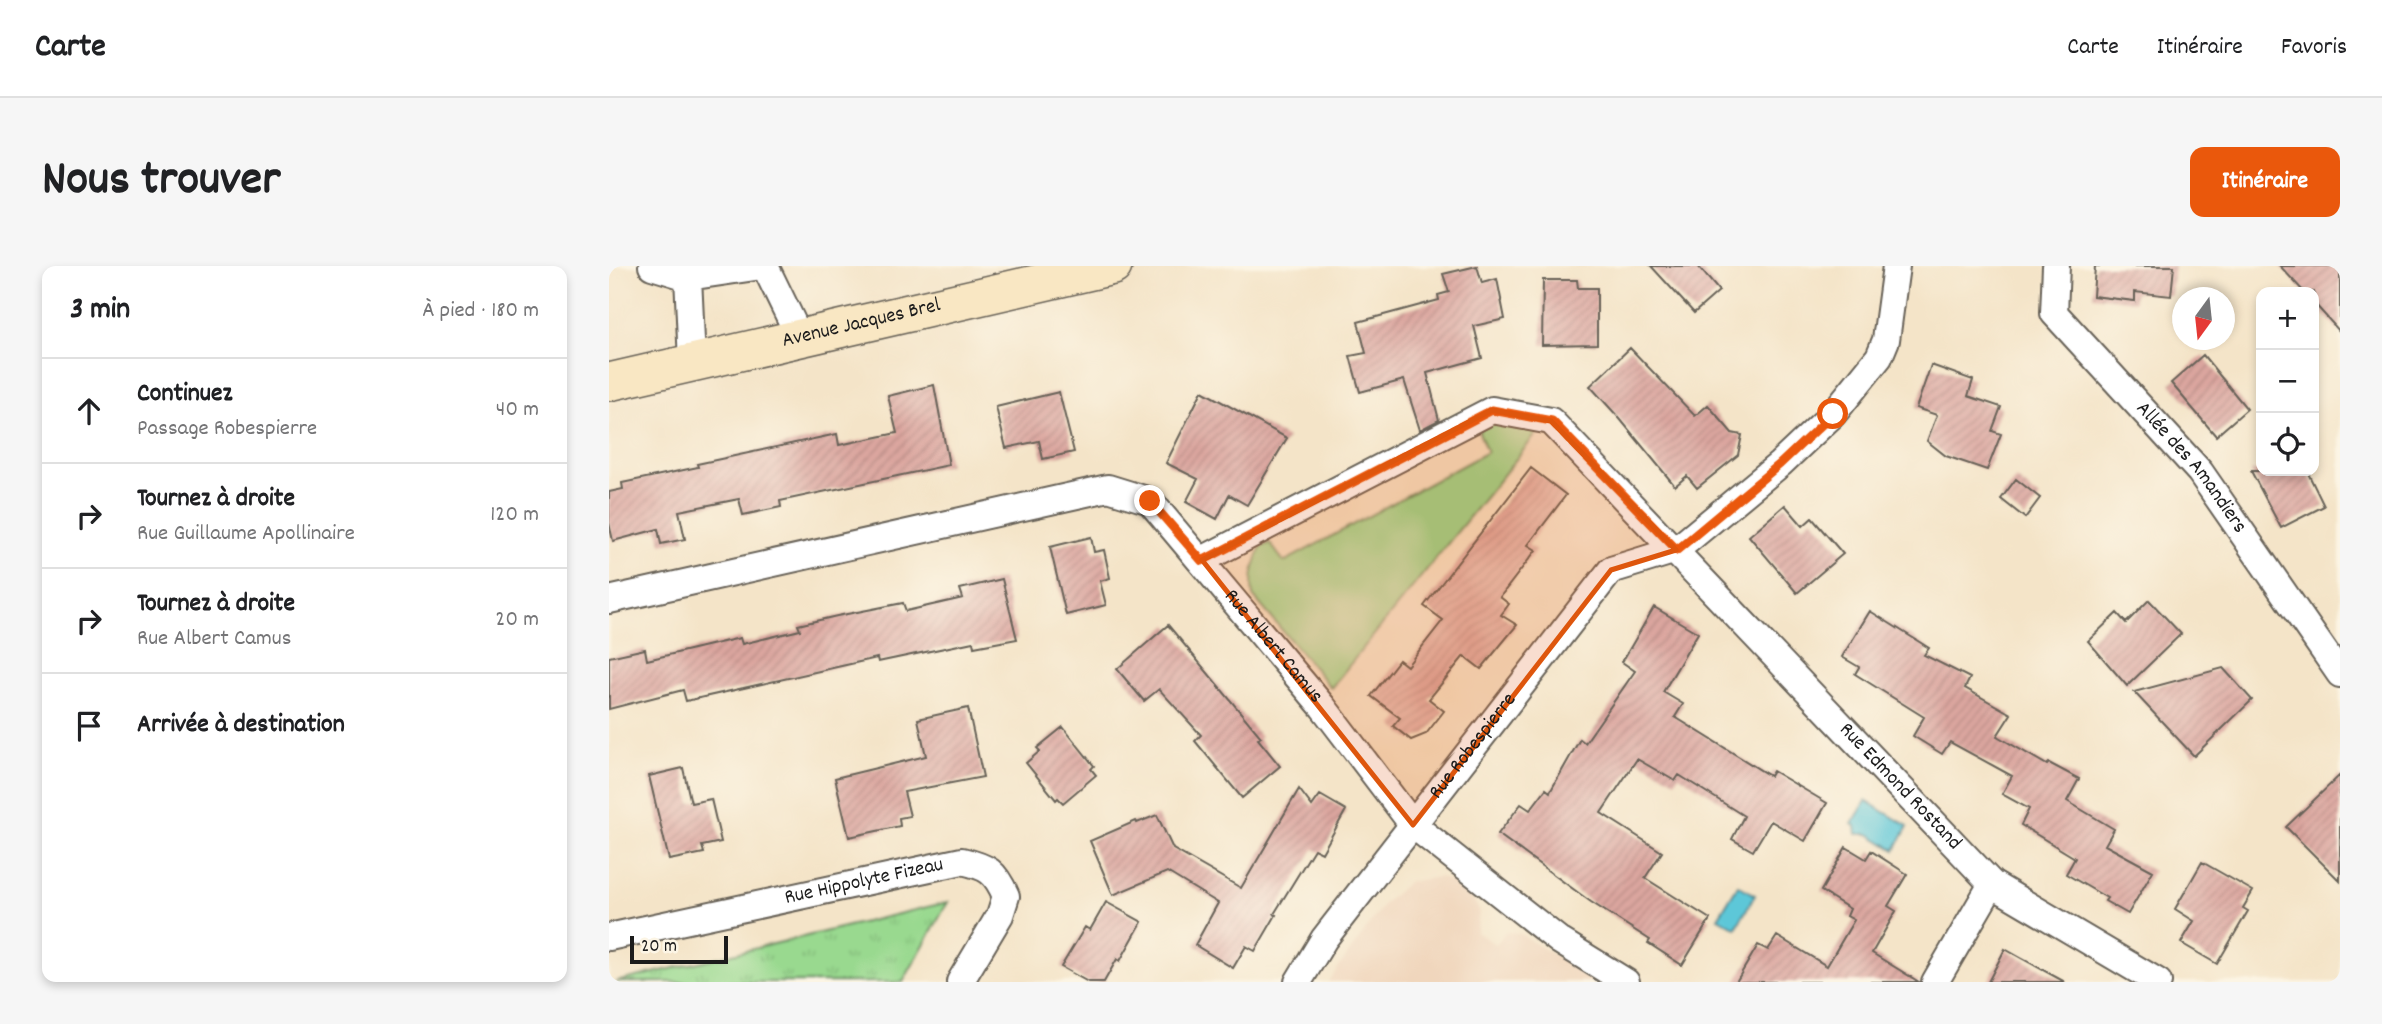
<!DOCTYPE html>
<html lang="fr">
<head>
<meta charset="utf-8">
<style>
  :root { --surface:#fff; --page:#f6f6f6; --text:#202124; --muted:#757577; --line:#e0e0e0; --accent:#ea580c }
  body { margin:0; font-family:Dekko,sans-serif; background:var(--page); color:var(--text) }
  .controls { position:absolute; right:21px; top:21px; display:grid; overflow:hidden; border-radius:14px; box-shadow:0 4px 10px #0003 }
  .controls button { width:63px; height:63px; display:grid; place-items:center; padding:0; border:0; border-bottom:2px solid var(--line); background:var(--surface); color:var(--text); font:35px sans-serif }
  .compass { position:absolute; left:1563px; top:21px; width:63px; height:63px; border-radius:50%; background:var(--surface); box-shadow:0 4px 10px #0003; rotate:195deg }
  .scale { position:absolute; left:21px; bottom:18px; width:98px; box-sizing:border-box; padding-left:7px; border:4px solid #1c1c1c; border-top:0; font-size:19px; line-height:24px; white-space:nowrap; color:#1c1c1c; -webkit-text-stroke:5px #fcf5e5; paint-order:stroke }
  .stop { position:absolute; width:21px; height:21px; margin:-16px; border:5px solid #ea580c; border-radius:50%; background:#fff }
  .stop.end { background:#ea580c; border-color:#fff; box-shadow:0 2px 7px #0008 }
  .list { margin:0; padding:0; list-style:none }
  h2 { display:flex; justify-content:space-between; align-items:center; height:91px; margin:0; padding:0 28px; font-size:30px }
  h2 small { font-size:23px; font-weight:400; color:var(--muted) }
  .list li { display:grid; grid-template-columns:46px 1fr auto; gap:21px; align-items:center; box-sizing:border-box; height:105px; padding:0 28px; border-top:2px solid var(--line) }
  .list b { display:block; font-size:26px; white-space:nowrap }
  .list p { margin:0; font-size:23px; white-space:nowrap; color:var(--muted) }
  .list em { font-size:23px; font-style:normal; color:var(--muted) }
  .icon { flex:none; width:38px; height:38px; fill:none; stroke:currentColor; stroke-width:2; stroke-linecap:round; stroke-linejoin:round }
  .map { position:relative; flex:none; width:1731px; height:716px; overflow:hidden; border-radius:14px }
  header { display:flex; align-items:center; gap:42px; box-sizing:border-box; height:98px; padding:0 35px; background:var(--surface); border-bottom:2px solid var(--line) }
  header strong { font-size:33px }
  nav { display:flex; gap:38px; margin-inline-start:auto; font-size:24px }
  .intro { display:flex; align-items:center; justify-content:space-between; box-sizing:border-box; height:168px; padding:0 42px }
  h1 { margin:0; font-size:49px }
  .button { padding:18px 32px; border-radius:14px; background:var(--accent); color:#fff; font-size:24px; font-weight:700 }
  main { display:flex; gap:42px; padding:0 42px }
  aside { flex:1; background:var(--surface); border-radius:14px; box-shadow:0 4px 10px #0003 }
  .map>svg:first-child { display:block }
  .built { fill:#f0d6bc }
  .green { fill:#99d98f; stroke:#5a7a56; stroke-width:2 }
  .park { fill:url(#park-tufts); stroke:#5a7a56; stroke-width:2 }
  .water { fill:#5dc7d8; stroke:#3c727a; stroke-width:2 }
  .building { fill:url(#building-hatch) }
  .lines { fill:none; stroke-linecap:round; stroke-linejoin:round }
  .street-casing { stroke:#686258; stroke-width:30 }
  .secondary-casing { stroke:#686258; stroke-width:40 }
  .street { stroke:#fff; stroke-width:26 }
  .secondary { stroke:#f9e7c3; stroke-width:37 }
  .route { stroke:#ea580c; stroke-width:9 }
  .marked { fill:#de560d; fill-opacity:0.2; stroke:#de560d; stroke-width:5; stroke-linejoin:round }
  .labels { text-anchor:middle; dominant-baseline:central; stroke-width:7; stroke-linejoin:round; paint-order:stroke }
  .street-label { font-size:21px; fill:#1c1c1c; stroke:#fcf5e5 }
</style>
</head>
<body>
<header>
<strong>Carte</strong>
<nav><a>Carte</a><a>Itinéraire</a><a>Favoris</a></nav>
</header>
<div class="intro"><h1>Nous trouver</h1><a class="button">Itinéraire</a></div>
<main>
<aside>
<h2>3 min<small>À pied · 180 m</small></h2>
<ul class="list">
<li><svg class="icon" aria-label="ahead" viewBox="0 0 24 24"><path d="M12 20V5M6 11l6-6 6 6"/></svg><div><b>Continuez</b><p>Passage Robespierre</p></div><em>40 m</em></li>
<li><svg class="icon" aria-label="right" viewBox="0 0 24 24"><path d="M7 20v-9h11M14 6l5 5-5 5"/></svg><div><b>Tournez à droite</b><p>Rue Guillaume Apollinaire</p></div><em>120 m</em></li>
<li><svg class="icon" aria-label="right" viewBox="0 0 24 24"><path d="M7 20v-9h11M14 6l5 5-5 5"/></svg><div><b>Tournez à droite</b><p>Rue Albert Camus</p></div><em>20 m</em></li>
<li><svg class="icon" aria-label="arrive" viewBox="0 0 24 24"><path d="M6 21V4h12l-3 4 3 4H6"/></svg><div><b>Arrivée à destination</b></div></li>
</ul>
</aside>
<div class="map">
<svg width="1731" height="716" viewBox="0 0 1731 716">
  <defs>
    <pattern id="park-tufts" width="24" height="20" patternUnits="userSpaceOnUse" patternTransform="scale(1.75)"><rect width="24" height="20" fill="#99d98f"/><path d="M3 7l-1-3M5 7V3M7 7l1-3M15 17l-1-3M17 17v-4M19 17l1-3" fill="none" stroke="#83ba7b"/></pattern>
    <pattern id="building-hatch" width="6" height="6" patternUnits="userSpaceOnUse" patternTransform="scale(1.75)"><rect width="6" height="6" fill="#dba69f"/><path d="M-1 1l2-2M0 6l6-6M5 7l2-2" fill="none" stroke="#bb8e88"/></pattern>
  </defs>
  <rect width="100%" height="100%" fill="#fcf5e5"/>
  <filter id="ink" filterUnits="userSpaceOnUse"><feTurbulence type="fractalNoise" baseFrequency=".0143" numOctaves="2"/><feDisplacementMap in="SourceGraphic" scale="14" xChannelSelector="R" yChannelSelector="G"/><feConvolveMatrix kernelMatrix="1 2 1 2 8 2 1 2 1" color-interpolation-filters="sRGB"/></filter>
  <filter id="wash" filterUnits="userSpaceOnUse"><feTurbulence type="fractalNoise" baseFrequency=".00686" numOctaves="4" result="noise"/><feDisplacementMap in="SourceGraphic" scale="28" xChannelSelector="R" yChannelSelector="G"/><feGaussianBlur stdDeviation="1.57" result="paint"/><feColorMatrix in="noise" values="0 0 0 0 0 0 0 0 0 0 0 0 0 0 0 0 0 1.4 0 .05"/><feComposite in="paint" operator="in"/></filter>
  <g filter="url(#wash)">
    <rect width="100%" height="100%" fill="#f4e4c8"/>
    <path class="built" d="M 831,611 L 859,624 L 870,644 L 868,666 L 887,679 L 896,666 L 911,668 L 989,716 L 719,716 L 776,637 L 799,616 Z"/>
    <path class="green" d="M 887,157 L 919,161 L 929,166 L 722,422 L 644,330 C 641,311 645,299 652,281 L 661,277 L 675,296 L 878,186 L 869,164 Z"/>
    <path class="park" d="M 339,636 L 294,716 L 7,716 Z"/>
    <path class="water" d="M 1257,535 L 1299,560 L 1286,584 L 1260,568 L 1248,568 L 1247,560 L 1243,558 Z
      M 1129,619 L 1146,629 L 1127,662 L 1109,652 Z"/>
    <g id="blocks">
      <path class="building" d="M 868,0 L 873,17 L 888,13 L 896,53 L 865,60 L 873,92 L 818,107 L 830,154 L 811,164 L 795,114 L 751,126 L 741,90 L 757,87 L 749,56 L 830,34 L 829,29 L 840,26 L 834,8 Z
        M 1042,0 L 1089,0 L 1110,25 L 1085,47 Z
        M 1486,0 L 1565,0 L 1562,30 L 1526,26 L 1526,35 L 1484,30 Z
        M 1671,0 L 1731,0 L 1731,66 L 1705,37 L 1705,26 L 1695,26 Z
        M 934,14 L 968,14 L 969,22 L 988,22 L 988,78 L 933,79 Z
        M 1021,82 L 1086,150 L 1099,139 L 1123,167 L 1133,169 L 1129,189 L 1088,222 L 1078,210 L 1066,220 L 1011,153 L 981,120 Z
        M 1594,89 L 1638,143 L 1607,170 L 1562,117 Z
        M 1322,99 L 1364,114 L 1359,130 L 1392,141 L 1383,165 L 1392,168 L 1378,204 L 1337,190 L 1318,175 L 1328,149 L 1307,142 Z
        M 325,119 L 340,199 L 171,235 L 172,241 L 134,249 L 130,233 L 70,245 L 76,273 L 52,278 L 49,263 L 4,275 L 0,257 L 0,226 L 14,223 L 13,217 L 89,201 L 88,198 L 228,168 L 230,179 L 288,167 L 279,130 Z
        M 593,125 L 678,172 L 638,239 L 620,229 L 608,253 L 577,236 L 589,213 L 557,197 Z
        M 450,126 L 465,186 L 434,193 L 430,175 L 397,182 L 387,141 Z
        M 922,202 L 957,229 L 919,279 L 927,284 L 891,331 L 900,338 L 892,349 L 908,359 L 872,403 L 855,390 L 820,433 L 835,445 L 817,468 L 802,474 L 784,460 L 791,452 L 762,430 L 790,394 L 798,400 L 834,354 L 815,340 Z
        M 1642,205 L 1698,205 L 1715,240 L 1672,262 Z
        M 1407,213 L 1431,232 L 1416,252 L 1392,233 Z
        M 1176,239 L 1194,260 L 1203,252 L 1234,288 L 1188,327 L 1140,270 Z
        M 482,271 L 485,286 L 495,284 L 501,312 L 491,315 L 497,339 L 457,349 L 441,281 Z
        M 393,313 L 408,373 L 365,381 L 364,376 L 269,396 L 268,392 L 77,435 L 74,424 L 0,443 L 0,391 L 36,383 L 38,394 L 131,372 L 133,378 L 191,364 L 189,359 L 228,350 L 294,337 L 297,345 L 354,332 L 351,323 Z
        M 1540,334 L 1572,368 L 1518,420 L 1479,375 L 1508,347 L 1517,357 Z
        M 1045,341 L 1089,367 L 1054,426 L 1074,438 L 1066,451 L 1161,510 L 1164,505 L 1218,537 L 1196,575 L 1162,555 L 1144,585 L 1123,573 L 1135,550 L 1070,509 L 1066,515 L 1028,493 L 992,547 L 1053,586 L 1036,612 L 1101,653 L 1073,699 L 1039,677 L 1041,674 L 982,636 L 889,568 L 912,538 L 921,544 L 937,523 L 941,526 L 971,473 L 976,477 L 1026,405 L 1013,396 Z
        M 1261,345 L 1320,382 L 1315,389 L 1361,412 L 1356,422 L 1402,448 L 1388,470 L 1438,499 L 1440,497 L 1470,513 L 1458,535 L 1505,563 L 1496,579 L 1544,605 L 1519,648 L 1496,635 L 1498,632 L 1457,608 L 1466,592 L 1412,559 L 1420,543 L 1393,528 L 1403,510 L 1341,476 L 1333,488 L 1304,470 L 1315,451 L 1246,408 L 1250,401 L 1233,391 Z
        M 559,359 L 652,471 L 649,473 L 671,500 L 633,532 L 586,475 L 592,469 L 550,423 L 535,435 L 508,403 Z
        M 1614,402 L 1643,434 L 1585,490 L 1525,426 Z
        M 359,442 L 374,511 L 295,526 L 301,550 L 290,552 L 291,560 L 240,571 L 226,512 L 317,490 L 309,453 Z
        M 454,461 L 485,500 L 482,503 L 487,509 L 454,537 L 449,532 L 447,534 L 417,497 L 431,485 L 428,482 Z
        M 74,502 L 82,537 L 102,533 L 112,576 L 93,580 L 95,587 L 60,594 L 40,510 Z
        M 1731,509 L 1731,615 L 1677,561 Z
        M 690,523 L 703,540 L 711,529 L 737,544 L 713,587 L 705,583 L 665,648 L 667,649 L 646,685 L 637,680 L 624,702 L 586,679 L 609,637 L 558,606 L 504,629 L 481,575 L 527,555 L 528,557 L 548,549 L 564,583 L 632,622 Z
        M 1237,581 L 1257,593 L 1262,585 L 1298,608 L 1279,640 L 1287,645 L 1263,687 L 1310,716 L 1127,716 L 1149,679 L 1159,684 L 1168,670 L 1218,700 L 1245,654 L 1238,650 L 1241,643 L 1212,625 Z
        M 1593,596 L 1644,625 L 1634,642 L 1639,645 L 1608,698 L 1572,677 L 1585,655 L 1566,643 Z
        M 497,636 L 533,656 L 511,695 L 508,693 L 495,716 L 479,716 L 452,701 L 476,661 L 481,664 Z
        M 1396,683 L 1412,692 L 1456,716 L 1379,716 Z"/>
    </g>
  </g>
  <g filter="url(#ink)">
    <use href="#blocks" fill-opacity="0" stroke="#686258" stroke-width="2"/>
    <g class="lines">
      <g class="street-casing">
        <g id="street">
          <path d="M 43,0 L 79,11"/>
          <path d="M 156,0 L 191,72"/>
          <path id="s1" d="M 1447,0 L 1445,47 L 1591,206 L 1731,408"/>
          <path d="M 83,96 L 79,11 L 153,0"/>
          <path id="s2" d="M 593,294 L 883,144 L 942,155 L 1383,618 L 1549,716"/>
          <path id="s3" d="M 0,334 L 499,222 L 541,235 L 714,441 L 804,559 L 951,675 L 1017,716"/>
          <path id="s4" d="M 0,671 L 353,595 C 379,601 386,605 397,630 L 391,649 L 351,716"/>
          <path id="s5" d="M 689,716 L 715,673 L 1002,304 L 1067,284 L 1171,198 L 1224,148 L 1270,91 L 1277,74 L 1287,0"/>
          <path d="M 1326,716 L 1383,618"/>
        </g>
      </g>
      <g class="secondary-casing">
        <g id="secondary">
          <path id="s6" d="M 0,116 L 504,0"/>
        </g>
      </g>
      <use href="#street" class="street"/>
      <use href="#secondary" class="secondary"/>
    </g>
  </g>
  <g class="lines" filter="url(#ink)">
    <path class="route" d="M 541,235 L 593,295 L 883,144 L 943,155 L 1068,284 L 1171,198 L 1224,148"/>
  </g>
  <path class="marked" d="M 883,144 L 942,155 L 1067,284 L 1002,304 L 804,559 L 593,294 Z"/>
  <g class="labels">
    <g class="street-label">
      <text stroke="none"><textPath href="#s6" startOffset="259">Avenue Jacques Brel</textPath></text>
      <text stroke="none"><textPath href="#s1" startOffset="254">Allée des Amandiers</textPath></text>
      <text stroke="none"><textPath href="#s3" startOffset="746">Rue Albert Camus</textPath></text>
      <text stroke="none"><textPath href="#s5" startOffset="294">Rue Robespierre</textPath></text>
      <text stroke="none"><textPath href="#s2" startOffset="892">Rue Edmond Rostand</textPath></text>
      <text stroke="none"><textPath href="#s4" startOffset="261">Rue Hippolyte Fizeau</textPath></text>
    </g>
  </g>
</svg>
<div class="controls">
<button>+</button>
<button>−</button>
<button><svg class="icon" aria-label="locate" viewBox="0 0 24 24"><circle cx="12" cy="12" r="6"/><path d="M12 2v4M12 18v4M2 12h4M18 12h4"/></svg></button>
</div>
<svg class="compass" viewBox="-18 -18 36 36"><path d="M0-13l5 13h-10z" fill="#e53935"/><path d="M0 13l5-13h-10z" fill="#757577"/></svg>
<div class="scale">20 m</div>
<div class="stop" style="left:1224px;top:148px"></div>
<div class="stop end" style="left:541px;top:235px"></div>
</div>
</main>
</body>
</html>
